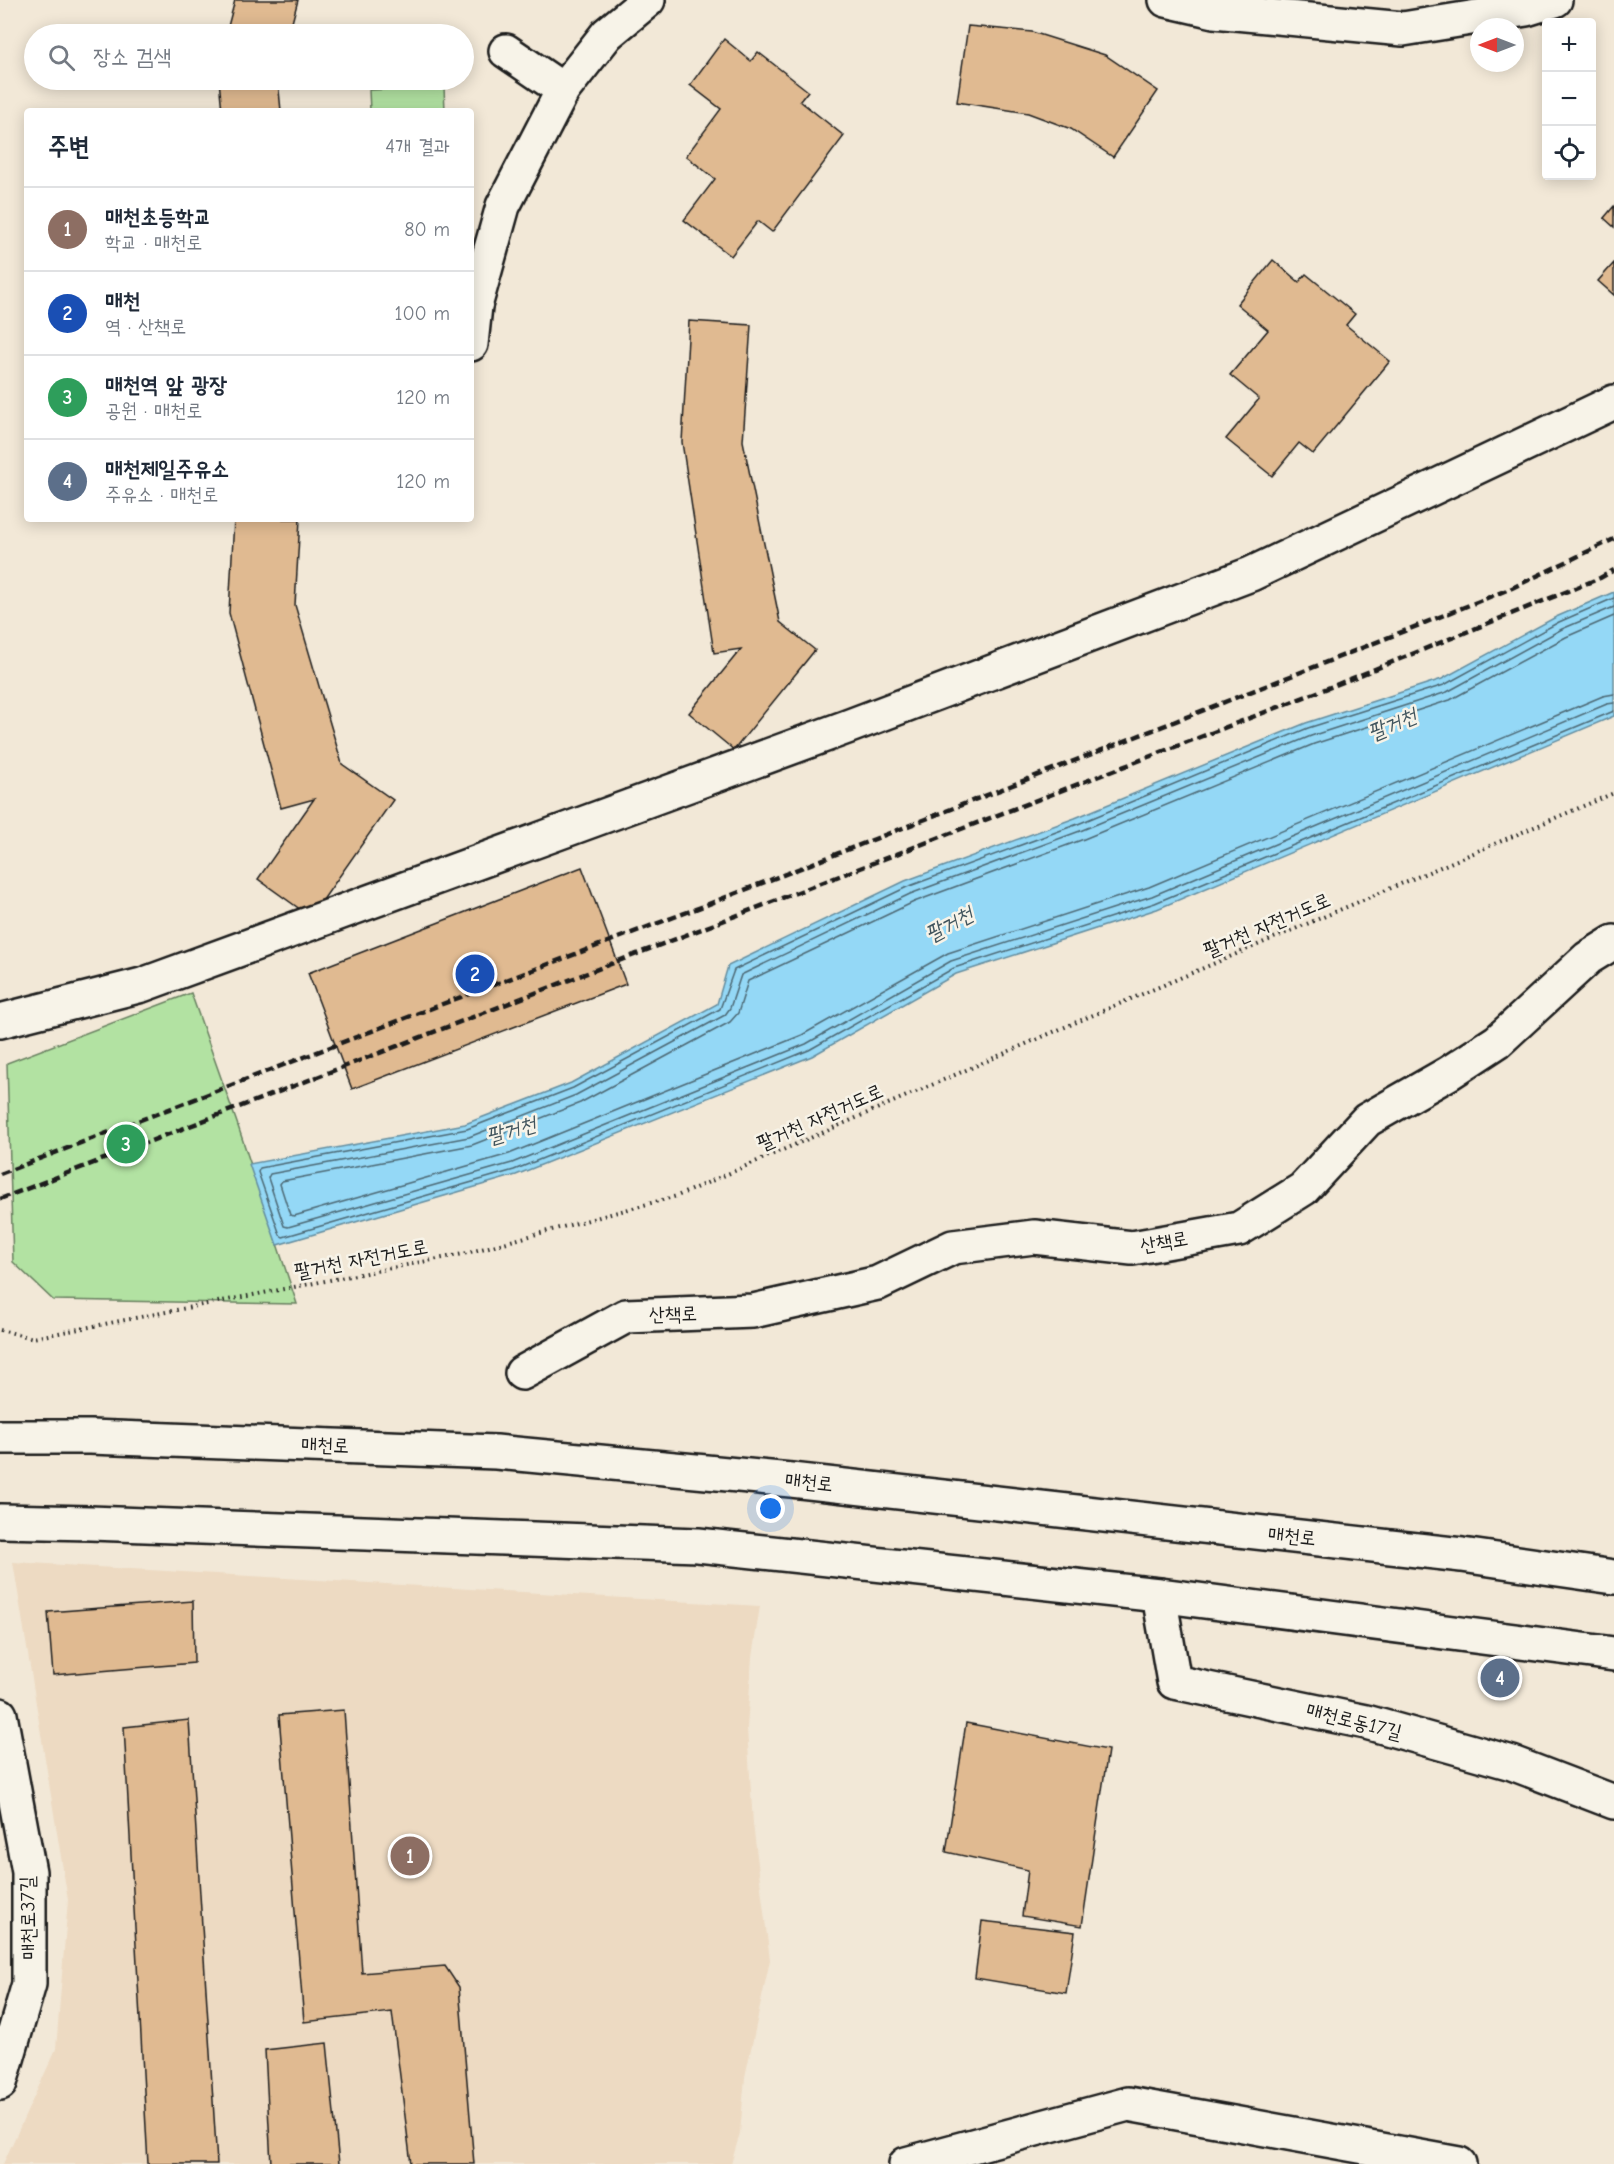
<!DOCTYPE html>
<html lang="ko">
<head>
<meta charset="utf-8">
<style>
  :root { --surface:#fff; --page:#f2f2f3; --text:#1f2937; --muted:#747a83; --line:#e0e1e3; --accent:#c8321e }
  body { margin:0; font-family:"Comic Neue","Poor Story",sans-serif; background:var(--page); color:var(--text) }
  .controls { position:absolute; right:18px; top:18px; display:grid; overflow:hidden; border-radius:6px; box-shadow:0 3px 15px #0003 }
  .controls button { width:54px; height:54px; display:grid; place-items:center; padding:0; border:0; border-bottom:2px solid var(--line); background:var(--surface); color:var(--text); font:30px sans-serif }
  .compass { position:absolute; left:1470px; top:18px; width:54px; height:54px; border-radius:50%; background:var(--surface); box-shadow:0 3px 15px #0003; rotate:270deg }
  .you { position:absolute; left:771px; top:1509px; width:21px; height:21px; margin:-15px; border:4px solid #fff; border-radius:50%; background:#1a73e8; box-shadow:0 0 0 9px #1a73e833 }
  .badge { display:grid; place-items:center; width:39px; height:39px; border-radius:50%; background:var(--accent); color:#fff; font-size:20px; font-weight:700 }
  .pin { position:absolute; translate:-50% -50%; border:3px solid #fff; box-shadow:0 2px 6px #0006 }
  .list { margin:0; padding:0; list-style:none }
  h2 { display:flex; justify-content:space-between; align-items:center; height:78px; margin:0; padding:0 24px; font-size:26px }
  h2 small { font-size:20px; font-weight:400; color:var(--muted) }
  .list li { display:grid; grid-template-columns:39px 1fr auto; gap:18px; align-items:center; box-sizing:border-box; height:84px; padding:0 24px; border-top:2px solid var(--line) }
  .list b { display:block; font-size:22px; white-space:nowrap }
  .list p { margin:0; font-size:20px; white-space:nowrap; color:var(--muted) }
  .list em { font-size:20px; font-style:normal; color:var(--muted) }
  .icon { flex:none; width:33px; height:33px; fill:none; stroke:currentColor; stroke-width:2; stroke-linecap:round; stroke-linejoin:round }
  .map { position:relative; flex:none; width:1614px; height:2164px; overflow:hidden }
  .search { position:absolute; background:var(--surface); box-shadow:0 3px 15px #0003; left:24px; top:24px; width:450px; height:66px; display:flex; align-items:center; gap:15px; box-sizing:border-box; padding:0 21px; border-radius:33px; color:var(--muted); font-size:22px }
  .panel { position:absolute; background:var(--surface); box-shadow:0 3px 15px #0003; left:24px; top:108px; width:450px; height:414px; border-radius:6px }
  .map>svg:first-child { display:block }
  .built { fill:#eddac2 }
  .green { fill:#b2e2a2; stroke:#677f5f; stroke-width:1.5 }
  .water { fill:#94d8f6; stroke:#648d9f; stroke-width:1.5 }
  .lines { fill:none; stroke-linecap:round; stroke-linejoin:round }
  .shore { stroke:#4c6773; stroke-width:1.5 }
  .building { fill:#e0ba91; stroke:#1c1c1c; stroke-width:1.5 }
  .minor-casing { stroke:#1c1c1c; stroke-width:38 }
  .major-casing { stroke:#1c1c1c; stroke-width:38 }
  .path { stroke:#1c1c1c; stroke-width:4; stroke-dasharray:1.5 4.5; stroke-linecap:butt }
  .minor { stroke:#f7f3e8; stroke-width:33 }
  .major { stroke:#f7f3e8; stroke-width:33 }
  .rail { stroke:#1c1c1c; stroke-width:4.5; stroke-dasharray:9 4.5; stroke-linecap:butt }
  .labels { text-anchor:middle; dominant-baseline:central; stroke-width:5; stroke-linejoin:round; paint-order:stroke }
  .street-label { font-size:20px; fill:#1c1c1c; stroke:#f7f3e8 }
  .water-label { font-size:21px; font-style:italic; fill:#40545d; stroke:#f7f3e8 }
</style>
</head>
<body>
<div class="map">
<svg width="1614" height="2164" viewBox="0 0 1614 2164">
  <rect width="100%" height="100%" fill="#f2e8d7"/>
  <filter id="ink" filterUnits="userSpaceOnUse"><feTurbulence type="fractalNoise" baseFrequency=".0167" numOctaves="2"/><feDisplacementMap in="SourceGraphic" scale="12" xChannelSelector="R" yChannelSelector="G"/><feConvolveMatrix kernelMatrix="1 2 1 2 8 2 1 2 1" color-interpolation-filters="sRGB"/></filter>
  <g filter="url(#ink)">
    <path class="built" d="M 13,1562 L 760,1606 L 752,1657 L 747,1728 L 753,1824 L 770,1960 L 745,2077 L 740,2133 L 731,2164 L 3,2164 L 56,2049 L 68,1900 Z"/>
    <path class="green" d="M 444,87 L 445,111 L 370,111 L 369,90 Z
      M 191,993 L 237,1123 L 297,1304 L 53,1300 L 13,1262 L 7,1063 Z"/>
    <path class="water" d="M 1614,592 L 1614,716 L 1157,909 L 956,974 L 812,1056 L 516,1175 L 277,1245 L 249,1164 L 465,1124 L 571,1083 L 717,1004 L 728,966 L 905,881 L 1075,818 L 1306,723 L 1442,679 L 1556,617 Z"/>
    <g class="lines">
      <path class="shore" d="M 1614,598 L 1559,622 L 1444,685 L 1308,728 L 1078,824 L 907,887 L 734,970 L 720,1009 L 573,1088 L 467,1129 L 260,1168 L 258,1172 L 280,1235 L 283,1237 L 514,1170 L 809,1050 L 954,968 L 1155,903 L 1614,711
        M 1614,607 L 1562,629 L 1447,692 L 1311,736 L 1080,831 L 910,894 L 741,975 L 730,1008 L 725,1015 L 576,1095 L 469,1137 L 270,1174 L 268,1178 L 284,1226 L 288,1227 L 512,1163 L 806,1044 L 951,961 L 1152,896 L 1607,704 L 1614,703
        M 1614,616 L 1566,637 L 1450,700 L 1314,744 L 1084,839 L 914,902 L 748,981 L 738,1013 L 730,1022 L 580,1103 L 472,1145 L 282,1181 L 280,1184 L 290,1215 L 294,1216 L 509,1154 L 802,1035 L 948,953 L 1149,887 L 1603,696 L 1614,694"/>
    </g>
    <path class="building" d="M 235,0 L 298,0 L 289,34 L 226,34 Z
      M 968,26 L 1032,32 L 1105,55 L 1158,91 L 1113,157 L 1071,129 L 1028,113 L 957,102 Z
      M 724,39 L 751,61 L 758,52 L 808,91 L 800,101 L 844,136 L 772,232 L 758,221 L 731,256 L 684,220 L 715,179 L 686,156 L 721,109 L 690,85 Z
      M 219,80 L 278,80 L 281,111 L 222,111 Z
      M 1614,206 L 1614,227 L 1604,218 Z
      M 1273,260 L 1299,282 L 1306,274 L 1355,314 L 1346,325 L 1390,361 L 1313,454 L 1299,443 L 1272,476 L 1226,439 L 1259,399 L 1230,375 L 1268,330 L 1237,304 Z
      M 1614,263 L 1614,295 L 1598,281 Z
      M 689,321 L 751,325 L 743,441 L 780,622 L 815,650 L 734,750 L 689,713 L 741,649 L 714,653 L 682,442 Z
      M 234,519 L 300,519 L 295,605 L 342,764 L 393,800 L 311,917 L 258,879 L 314,799 L 281,808 L 229,613 Z
      M 582,867 L 626,984 L 352,1089 L 308,973 Z
      M 193,1601 L 194,1663 L 53,1675 L 48,1612 Z
      M 344,1710 L 362,1973 L 445,1966 L 459,1987 L 474,2164 L 411,2164 L 392,2012 L 304,2022 L 279,1715 Z
      M 189,1720 L 217,2164 L 148,2164 L 124,1727 Z
      M 966,1723 L 1108,1750 L 1082,1926 L 1022,1916 L 1028,1870 L 946,1852 Z
      M 982,1921 L 1075,1932 L 1066,1993 L 975,1978 Z
      M 327,2043 L 339,2164 L 271,2164 L 265,2050 Z"/>
    <g class="lines">
      <g class="minor-casing">
        <path id="minor" d="M 1166,0 L 1214,11 L 1403,29 L 1526,9 L 1555,0
          M 506,51 L 563,90
          M 471,344 L 475,306 L 503,206 L 563,90 L 607,34 L 648,0
          M 0,1021 L 142,985 L 847,727 L 1251,574 L 1614,402
          M 522,1373 L 626,1316 L 753,1311 L 878,1283 L 953,1247 L 1034,1237 L 1132,1248 L 1239,1229 L 1303,1189 L 1367,1120 L 1449,1073 L 1498,1041 L 1588,958 L 1614,942
          M 1159,1595 L 1174,1682 L 1366,1722 L 1512,1763 L 1614,1802
          M 0,1715 L 29,1872 L 29,1984 L 0,2083
          M 906,2164 L 1128,2104 L 1459,2164"/>
      </g>
      <g class="major-casing">
        <path id="major" d="M 0,1437 L 90,1437 L 496,1452 L 791,1480 L 1462,1555 L 1614,1577
          M 0,1521 L 90,1523 L 698,1545 L 1159,1595 L 1614,1654"/>
      </g>
      <path class="path" d="M 0,1330 L 33,1338 L 463,1254 L 677,1196 L 1058,1030 L 1614,793"/>
      <use href="#minor" class="minor"/>
      <use href="#major" class="major"/>
      <path class="rail" d="M 0,1174 L 437,1006 L 701,907 L 1319,665 L 1512,588 L 1614,539
        M 0,1199 L 1333,686 L 1600,578 L 1614,570"/>
    </g>
  </g>
  <g class="labels">
    <g class="street-label">
      <text transform="translate(1267 925) rotate(-23)">팔거천 자전거도로</text>
      <text transform="translate(820 1117) rotate(-24)">팔거천 자전거도로</text>
      <text transform="translate(1164 1242) rotate(-10)">산책로</text>
      <text transform="translate(361 1259) rotate(-11)">팔거천 자전거도로</text>
      <text transform="translate(673 1314) rotate(-2)">산책로</text>
      <text transform="translate(325 1445) rotate(2)">매천로</text>
      <text transform="translate(809 1482) rotate(6)">매천로</text>
      <text transform="translate(1292 1536) rotate(6)">매천로</text>
      <text transform="translate(1354 1721) rotate(14)">매천로동17길</text>
      <text transform="translate(28 1918) rotate(-91)">매천로37길</text>
    </g>
    <g class="water-label">
      <text transform="translate(1392 724) rotate(-23)">팔거천</text>
      <text transform="translate(949 924) rotate(-28)">팔거천</text>
      <text transform="translate(511 1130) rotate(-16)">팔거천</text>
    </g>
  </g>
</svg>
<div class="controls">
<button>+</button>
<button>−</button>
<button><svg class="icon" aria-label="locate" viewBox="0 0 24 24"><circle cx="12" cy="12" r="6"/><path d="M12 2v4M12 18v4M2 12h4M18 12h4"/></svg></button>
</div>
<svg class="compass" viewBox="-18 -18 36 36"><path d="M0-13l5 13h-10z" fill="#e53935"/><path d="M0 13l5-13h-10z" fill="#747a83"/></svg>
<div class="you"></div>
<div class="pin badge" style="left:410px;top:1856px;background:#8d6e63">1</div>
<div class="pin badge" style="left:475px;top:974px;background:#1a4fb4">2</div>
<div class="pin badge" style="left:126px;top:1144px;background:#2e9e5b">3</div>
<div class="pin badge" style="left:1500px;top:1678px;background:#5c6f8a">4</div>
<div class="search"><svg class="icon" aria-label="search" viewBox="0 0 24 24"><circle cx="10" cy="10" r="6"/><path d="M15 15l6 6"/></svg>장소 검색</div>
<section class="panel">
<h2>주변<small>4개 결과</small></h2>
<ul class="list">
<li><span class="badge" style="background:#8d6e63">1</span><div><b>매천초등학교</b><p>학교 · 매천로</p></div><em>80 m</em></li>
<li><span class="badge" style="background:#1a4fb4">2</span><div><b>매천</b><p>역 · 산책로</p></div><em>100 m</em></li>
<li><span class="badge" style="background:#2e9e5b">3</span><div><b>매천역 앞 광장</b><p>공원 · 매천로</p></div><em>120 m</em></li>
<li><span class="badge" style="background:#5c6f8a">4</span><div><b>매천제일주유소</b><p>주유소 · 매천로</p></div><em>120 m</em></li>
</ul>
</section>
</div>
</body>
</html>
